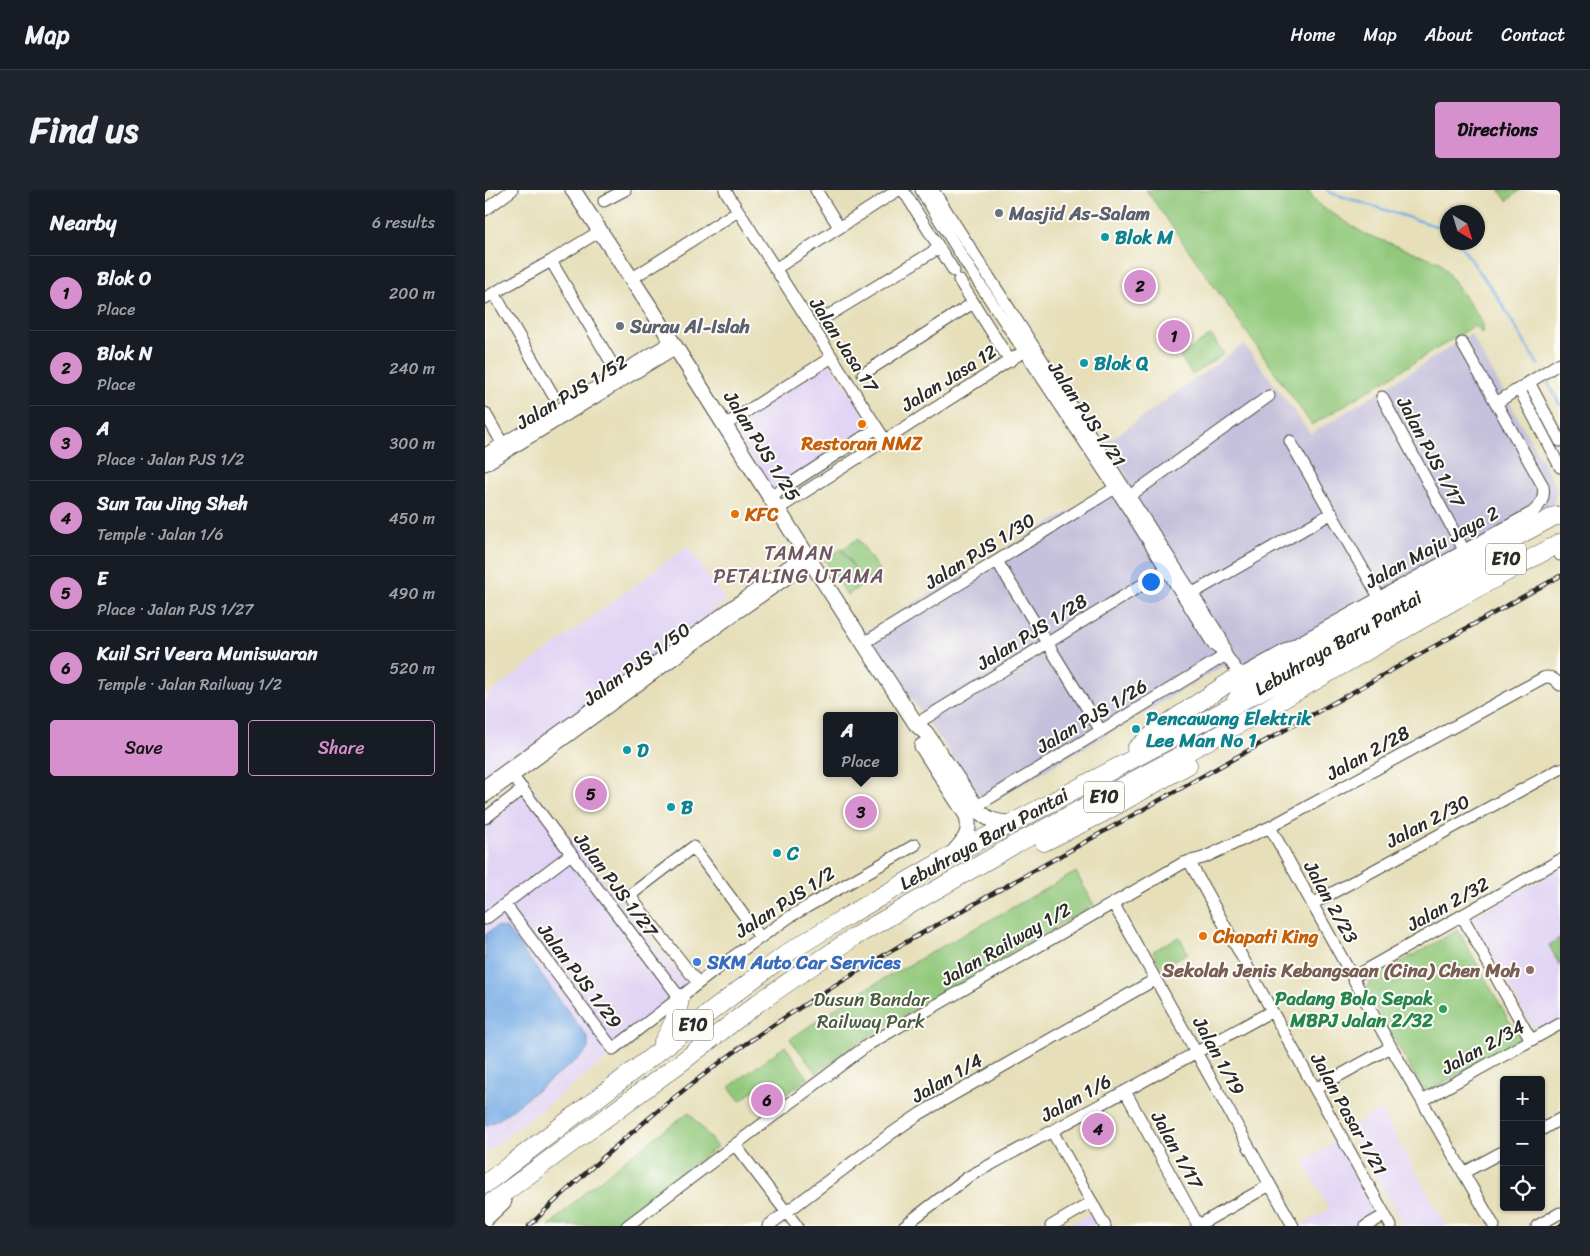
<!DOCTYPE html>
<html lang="en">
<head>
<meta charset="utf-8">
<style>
  :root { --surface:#171b24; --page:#20242c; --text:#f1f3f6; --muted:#9ea1a6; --line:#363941; --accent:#d690ce }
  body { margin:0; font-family:Sriracha,sans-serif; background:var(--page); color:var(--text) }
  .controls { position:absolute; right:15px; bottom:15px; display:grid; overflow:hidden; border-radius:5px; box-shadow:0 1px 4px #0004 }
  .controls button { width:45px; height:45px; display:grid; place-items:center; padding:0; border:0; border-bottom:1px solid var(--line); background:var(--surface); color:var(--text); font:25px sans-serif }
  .compass { position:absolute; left:955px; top:15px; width:45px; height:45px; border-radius:50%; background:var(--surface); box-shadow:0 1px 4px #0004; rotate:142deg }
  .you { position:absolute; left:665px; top:391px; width:18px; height:18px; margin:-12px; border:4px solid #fff; border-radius:50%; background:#1a73e8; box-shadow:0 0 0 8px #1a73e833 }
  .badge { display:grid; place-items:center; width:32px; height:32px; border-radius:50%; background:var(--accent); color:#111; font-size:16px; font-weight:700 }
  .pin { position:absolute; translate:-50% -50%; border:2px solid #fff; box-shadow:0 1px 5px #0006 }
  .popup { position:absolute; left:338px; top:522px; width:75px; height:65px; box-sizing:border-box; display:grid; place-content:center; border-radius:5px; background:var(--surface); filter:drop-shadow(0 1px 4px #0005); font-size:16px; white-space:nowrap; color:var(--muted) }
  .popup b { font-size:19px; color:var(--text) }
  .popup::after { content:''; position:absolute; left:50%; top:100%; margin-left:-10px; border:10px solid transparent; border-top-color:var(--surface) }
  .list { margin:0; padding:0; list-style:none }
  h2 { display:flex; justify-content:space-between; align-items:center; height:65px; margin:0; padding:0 20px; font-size:21px }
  h2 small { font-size:16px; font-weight:400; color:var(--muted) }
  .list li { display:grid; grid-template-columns:32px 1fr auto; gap:15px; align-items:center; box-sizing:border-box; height:75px; padding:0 20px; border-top:1px solid var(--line) }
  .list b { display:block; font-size:19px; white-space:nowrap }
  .list p { margin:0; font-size:16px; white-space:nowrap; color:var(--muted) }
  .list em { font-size:16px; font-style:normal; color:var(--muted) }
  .actions { display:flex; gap:10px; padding:15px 20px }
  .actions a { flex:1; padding:11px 0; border:1px solid var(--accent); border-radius:5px; text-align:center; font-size:18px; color:var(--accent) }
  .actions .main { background:var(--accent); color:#111 }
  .icon { flex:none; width:28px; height:28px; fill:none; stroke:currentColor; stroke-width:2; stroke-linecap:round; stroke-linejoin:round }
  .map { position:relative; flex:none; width:1075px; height:1036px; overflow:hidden; border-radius:5px }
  header { display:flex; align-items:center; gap:30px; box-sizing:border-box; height:70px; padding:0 25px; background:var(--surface); border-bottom:1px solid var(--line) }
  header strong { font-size:24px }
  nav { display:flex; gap:28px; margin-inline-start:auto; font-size:18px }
  .intro { display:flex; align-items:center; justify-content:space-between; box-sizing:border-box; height:120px; padding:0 30px }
  h1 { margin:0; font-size:35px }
  .button { padding:12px 22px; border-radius:5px; background:var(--accent); color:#111; font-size:18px; font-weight:700 }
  main { display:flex; gap:30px; padding:0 30px }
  aside { flex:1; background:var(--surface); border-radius:5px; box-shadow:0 1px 4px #0004 }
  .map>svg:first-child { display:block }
  .built { fill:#e1d4f4 }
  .industrial { fill:#c5c0db }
  .green { fill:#91c87a; stroke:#5e7a52 }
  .water { fill:#78ade6; stroke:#526c88 }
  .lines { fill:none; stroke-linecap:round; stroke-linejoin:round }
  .stream { stroke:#78ade6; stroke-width:2.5 }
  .minor-casing { stroke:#474640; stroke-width:13 }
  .major-casing { stroke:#474640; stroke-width:17 }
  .highway-casing { stroke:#474640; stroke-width:19 }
  .minor { stroke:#fff; stroke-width:11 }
  .major { stroke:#fff; stroke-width:15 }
  .highway { stroke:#fff; stroke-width:18 }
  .rail-casing { stroke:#2b2b2b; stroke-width:4.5 }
  .rail { stroke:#fdfcf7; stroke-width:2.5; stroke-dasharray:8; stroke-linecap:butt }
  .worship-dot { fill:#6b7280; stroke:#fdfcf7; stroke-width:2 }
  .culture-dot { fill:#0f9aa8; stroke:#fdfcf7; stroke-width:2 }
  .food-dot { fill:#e8710a; stroke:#fdfcf7; stroke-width:2 }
  .shop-dot { fill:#3f7fe0; stroke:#fdfcf7; stroke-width:2 }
  .education-dot { fill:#8d6e63; stroke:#fdfcf7; stroke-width:2 }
  .leisure-dot { fill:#2e9e5b; stroke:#fdfcf7; stroke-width:2 }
  .labels { text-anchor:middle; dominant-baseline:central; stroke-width:4; stroke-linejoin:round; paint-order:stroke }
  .shield { fill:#fdfcf7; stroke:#6a6a68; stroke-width:1 }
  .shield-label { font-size:18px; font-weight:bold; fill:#2b2b2b }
  .worship-label { font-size:19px; font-weight:bold; fill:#5b616d; stroke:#fdfcf7; text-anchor:start }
  .culture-label { font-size:19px; font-weight:bold; fill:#0d838f; stroke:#fdfcf7; text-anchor:start }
  .street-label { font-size:19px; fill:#2b2b2b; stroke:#fdfcf7 }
  .food-label { font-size:19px; font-weight:bold; fill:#c56008; stroke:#fdfcf7; text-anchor:start }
  .shop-label { font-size:19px; font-weight:bold; fill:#366cbe; stroke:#fdfcf7; text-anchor:start }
  .education-label { font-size:19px; font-weight:bold; fill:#785e54; stroke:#fdfcf7; text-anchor:end }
  .leisure-label { font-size:19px; font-weight:bold; fill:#27864d; stroke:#fdfcf7; text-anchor:end }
  .park-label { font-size:19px; fill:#4a5a43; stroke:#fdfcf7 }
  .neighbourhood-label { font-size:20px; letter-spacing:1px; fill:#6e5665; stroke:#fdfcf7 }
</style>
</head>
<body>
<header>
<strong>Map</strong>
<nav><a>Home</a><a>Map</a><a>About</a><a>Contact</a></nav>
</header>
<div class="intro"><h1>Find us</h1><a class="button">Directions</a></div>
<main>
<aside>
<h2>Nearby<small>6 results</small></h2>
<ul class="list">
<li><span class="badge">1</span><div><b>Blok O</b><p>Place</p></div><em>200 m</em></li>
<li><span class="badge">2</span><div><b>Blok N</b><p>Place</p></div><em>240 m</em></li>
<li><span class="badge">3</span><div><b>A</b><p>Place · Jalan PJS 1/2</p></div><em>300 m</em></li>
<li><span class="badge">4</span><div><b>Sun Tau Jing Sheh</b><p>Temple · Jalan 1/6</p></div><em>450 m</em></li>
<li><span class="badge">5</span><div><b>E</b><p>Place · Jalan PJS 1/27</p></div><em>490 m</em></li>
<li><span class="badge">6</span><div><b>Kuil Sri Veera Muniswaran</b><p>Temple · Jalan Railway 1/2</p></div><em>520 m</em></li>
</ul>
<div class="actions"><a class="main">Save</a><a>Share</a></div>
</aside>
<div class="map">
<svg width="1075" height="1036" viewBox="0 0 1075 1036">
  <rect width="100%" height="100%" fill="#fdfcf7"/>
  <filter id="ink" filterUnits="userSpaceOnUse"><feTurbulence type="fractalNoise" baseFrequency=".02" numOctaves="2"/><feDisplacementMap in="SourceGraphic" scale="10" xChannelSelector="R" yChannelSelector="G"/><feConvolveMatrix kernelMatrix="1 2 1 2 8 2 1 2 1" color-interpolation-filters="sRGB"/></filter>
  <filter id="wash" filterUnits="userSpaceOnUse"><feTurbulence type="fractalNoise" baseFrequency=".0096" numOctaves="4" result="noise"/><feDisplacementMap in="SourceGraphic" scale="20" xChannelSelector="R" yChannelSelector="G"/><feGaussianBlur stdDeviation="1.12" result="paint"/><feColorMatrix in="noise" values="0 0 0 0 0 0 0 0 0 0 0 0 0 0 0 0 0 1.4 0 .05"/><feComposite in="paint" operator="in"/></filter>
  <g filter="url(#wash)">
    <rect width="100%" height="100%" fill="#e6dfba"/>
    <path class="built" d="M 346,173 L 388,237 L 288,302 L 247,236 Z
      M 202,356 L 241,411 L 0,592 L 0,507 Z
      M 42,591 L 115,687 L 209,802 L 0,963 L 0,623 Z
      M 1072,681 L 1075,681 L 1075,829 L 1057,839 L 1046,836 L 989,732 L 990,726 Z
      M 895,920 L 962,1036 L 919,1036 L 863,938 Z
      M 851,952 L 890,1024 L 870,1036 L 815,1036 L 844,1019 L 818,971 Z
      M 604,1024 L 611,1036 L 582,1036 Z"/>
    <path class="industrial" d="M 986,144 L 1072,298 L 1069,312 L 1055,326 L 752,492 L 739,476 L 501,615 L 380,442 L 643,287 L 621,253 L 759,154 L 826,244 Z"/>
    <path class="green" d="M 661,0 L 823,0 L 834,15 L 880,44 L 955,72 L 996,130 L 998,144 L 989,136 L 827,235 Z
      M 1014,0 L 1035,0 L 1022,11 Z
      M 726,145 L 739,164 L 707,185 L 695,166 Z
      M 373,349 L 396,383 L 380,394 L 357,359 Z
      M 356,359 L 379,394 L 362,405 L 340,370 Z
      M 591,682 L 609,715 L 381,848 L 331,883 L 305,849 L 370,805 Z
      M 973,740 L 1035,850 L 945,900 L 937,898 L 881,800 L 886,789 Z
      M 694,747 L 703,763 L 676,777 L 668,761 Z
      M 1075,748 L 1075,776 L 1064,755 Z
      M 300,856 L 323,888 L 301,904 L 288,887 L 255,911 L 244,897 Z
      M 204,922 L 232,957 L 126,1036 L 64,1036 L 100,1002 L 142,968 Z"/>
    <path class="water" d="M 11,737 L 21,738 L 103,848 L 103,859 L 98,865 L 13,930 L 0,936 L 0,745 Z"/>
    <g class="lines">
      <path class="stream" d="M 842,0 L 846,3 L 954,37 L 962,42
        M 973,52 L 1012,106 L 1053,175
        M 1061,189 L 1075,215"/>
    </g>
  </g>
  <g filter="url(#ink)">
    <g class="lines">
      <g class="minor-casing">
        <path id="minor" d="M 240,0 L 400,250
          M 331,0 L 354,37
          M 418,0 L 469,81
          M 436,0 L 486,81 L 630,298 L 728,454 L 741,465 L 755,485 L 1048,322 C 1056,314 1060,308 1058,296 L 1011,213 L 1075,173
          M 448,0 C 543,150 641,298 736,448 L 741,465
          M 119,11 L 140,0
          M 0,20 L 27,0
          M 66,71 L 126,172
          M 290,79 L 413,0
          M 146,89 L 253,21
          M 474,90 L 525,171
          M 9,103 L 68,205
          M 0,108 L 66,71 L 115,41
          M 341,127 L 454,58
          M 977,153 L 1011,213
          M 378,184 L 488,113
          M 1044,192 L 1075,251
          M 1034,199 L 1075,277
          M 897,207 L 979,360
          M 0,223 L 21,260
          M 240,235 L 347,167
          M 805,251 L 894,407
          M 0,264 L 187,151
          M 0,275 L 191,158
          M 285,307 L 392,238
          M 639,310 L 784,206
          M 293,319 L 544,158
          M 1075,365 L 1075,364
          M 512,371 L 616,541
          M 708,403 L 847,323
          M 379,453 L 630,298
          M 431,534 L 681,380
          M 23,580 L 195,808
          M 0,595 L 321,363
          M 0,607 L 248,426 L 326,372
          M 490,617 L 741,465
          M 0,628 L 38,599
          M 785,637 L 906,857 L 1009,1036
          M 704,671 L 906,1036
          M 628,713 L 808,1036
          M 20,714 L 128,859 L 242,771 L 306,726 L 430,655
          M 827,714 L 1075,579
          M 977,726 L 1046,850
          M 0,729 L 86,664
          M 868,787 L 1075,670
          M 213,793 L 147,709 L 148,703 L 208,657 L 275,747
          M 830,899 L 906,857
          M 640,901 L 713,1035
          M 937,911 L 1075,834
          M 1056,940 L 1075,929
          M 567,941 L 620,1036
          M 250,955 L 312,1036
          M 978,983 L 1019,961
          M 142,1036 L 384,854 L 698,673 L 718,668 L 785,637 L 1058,488 C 1065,485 1070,489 1075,495
          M 283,1036 L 404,945 L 436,923 L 671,789
          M 419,1036 L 483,987 L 787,821
          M 566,1036 L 607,1012
          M 712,1036 L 785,995
          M 881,1036 L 900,1025
          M 1052,1036 L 1075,1023"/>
      </g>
      <g class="major-casing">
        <path id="major" d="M 88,0 L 167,120 L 326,372 L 431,534 L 441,543 L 494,621 C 504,631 514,633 527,633
          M 437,556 L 482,626 C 486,644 480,649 469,662
          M 0,1029 L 19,1011"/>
      </g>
      <g class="highway-casing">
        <path id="highway" d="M 751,510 L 766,492 L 797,471 L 1070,326 L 1075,326
          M 651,559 L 674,539 L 755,485
          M 559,652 L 616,624 L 703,575
          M 177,854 C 186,838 193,825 195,808
          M 0,994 L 304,762 L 359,728 L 467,665 L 742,519 L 1013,373
          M 0,1017 L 202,868 L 273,813 L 369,747 L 529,655 L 767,527 L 972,409 L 1075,353"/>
      </g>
      <use href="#minor" class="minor"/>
      <use href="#major" class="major"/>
      <use href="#highway" class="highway"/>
      <g class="rail-casing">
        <path id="rail" d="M 44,1036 C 105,977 169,921 237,871 C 294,829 355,792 416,755 L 1075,386"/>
      </g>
      <use href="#rail" class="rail"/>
    </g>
  </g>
  <g class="worship-dot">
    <circle cx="514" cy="23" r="5"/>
    <circle cx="135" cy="136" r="5"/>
  </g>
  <g class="culture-dot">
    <circle cx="620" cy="47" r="5"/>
    <circle cx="599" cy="173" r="5"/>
    <circle cx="651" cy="539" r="5"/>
    <circle cx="142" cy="560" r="5"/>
    <circle cx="186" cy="617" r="5"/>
    <circle cx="292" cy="663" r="5"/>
  </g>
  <g class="food-dot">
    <circle cx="377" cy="234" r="5"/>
    <circle cx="250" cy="324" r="5"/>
    <circle cx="718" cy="746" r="5"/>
  </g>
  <circle class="shop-dot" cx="212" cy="772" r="5"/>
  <circle class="education-dot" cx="1045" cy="780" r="5"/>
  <circle class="leisure-dot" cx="958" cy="819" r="5"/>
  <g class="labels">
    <g class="shield">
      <rect x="1001" y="353.5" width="40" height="31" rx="4"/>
      <rect x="599" y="591.5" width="40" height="31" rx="4"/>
      <rect x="188" y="819.5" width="40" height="31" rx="4"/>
    </g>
    <g class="shield-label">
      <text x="1021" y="369">E10</text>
      <text x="619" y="607">E10</text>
      <text x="208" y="835">E10</text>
    </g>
    <g class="worship-label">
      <text x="524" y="23">Masjid As-Salam</text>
      <text x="145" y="136">Surau Al-Islah</text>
    </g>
    <g class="culture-label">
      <text x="630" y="47">Blok M</text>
      <text x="609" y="173">Blok Q</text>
      <text x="661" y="528">Pencawang Elektrik<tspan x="661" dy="22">Lee Man No 1</tspan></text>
      <text x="152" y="560">D</text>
      <text x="196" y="617">B</text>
      <text x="302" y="663">C</text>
    </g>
    <g class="street-label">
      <text transform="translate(359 155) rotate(57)">Jalan Jasa 17</text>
      <text transform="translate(464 188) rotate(-32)">Jalan Jasa 12</text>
      <text transform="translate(87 202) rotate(-31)">Jalan PJS 1/52</text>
      <text transform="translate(602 224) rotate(56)">Jalan PJS 1/21</text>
      <text transform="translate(277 256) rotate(58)">Jalan PJS 1/25</text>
      <text transform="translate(946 262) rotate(62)">Jalan PJS 1/17</text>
      <text transform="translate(947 357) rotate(-29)">Jalan Maju Jaya 2</text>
      <text transform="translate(495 361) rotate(-32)">Jalan PJS 1/30</text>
      <text transform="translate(547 442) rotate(-32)">Jalan PJS 1/28</text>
      <text transform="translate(853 453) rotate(-30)">Lebuhraya Baru Pantai</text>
      <text transform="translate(152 474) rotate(-36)">Jalan PJS 1/50</text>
      <text transform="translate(607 526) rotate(-31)">Jalan PJS 1/26</text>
      <text transform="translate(883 563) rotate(-29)">Jalan 2/28</text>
      <text transform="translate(943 631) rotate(-28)">Jalan 2/30</text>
      <text transform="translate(499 649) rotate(-29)">Lebuhraya Baru Pantai</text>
      <text transform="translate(131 695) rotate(53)">Jalan PJS 1/27</text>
      <text transform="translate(300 712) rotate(-33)">Jalan PJS 1/2</text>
      <text transform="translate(846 712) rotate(61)">Jalan 2/23</text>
      <text transform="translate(963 714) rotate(-29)">Jalan 2/32</text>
      <text transform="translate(521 754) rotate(-30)">Jalan Railway 1/2</text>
      <text transform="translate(95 786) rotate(53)">Jalan PJS 1/29</text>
      <text transform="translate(998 857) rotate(-29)">Jalan 2/34</text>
      <text transform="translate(734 866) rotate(61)">Jalan 1/19</text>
      <text transform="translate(462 888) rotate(-30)">Jalan 1/4</text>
      <text transform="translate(591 908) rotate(-29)">Jalan 1/6</text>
      <text transform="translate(864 924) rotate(61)">Jalan Pasar 1/21</text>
      <text transform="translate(692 960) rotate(61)">Jalan 1/17</text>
    </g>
    <g class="food-label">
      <text x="377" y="253" text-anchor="middle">Restoran NMZ</text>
      <text x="260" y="324">KFC</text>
      <text x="728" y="746">Chapati King</text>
    </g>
    <g class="shop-label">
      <text x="222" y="772">SKM Auto Car Services</text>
    </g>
    <g class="education-label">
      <text x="1035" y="780">Sekolah Jenis Kebangsaan (Cina) Chen Moh</text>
    </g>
    <g class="leisure-label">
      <text x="948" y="808">Padang Bola Sepak<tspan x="948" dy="22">MBPJ Jalan 2/32</tspan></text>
    </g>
    <g class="park-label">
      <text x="386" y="809">Dusun Bandar<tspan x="386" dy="22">Railway Park</tspan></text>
    </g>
    <g class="neighbourhood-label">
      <text x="314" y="363">TAMAN<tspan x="314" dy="23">PETALING UTAMA</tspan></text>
    </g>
  </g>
</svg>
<div class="controls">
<button>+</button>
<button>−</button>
<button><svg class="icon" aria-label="locate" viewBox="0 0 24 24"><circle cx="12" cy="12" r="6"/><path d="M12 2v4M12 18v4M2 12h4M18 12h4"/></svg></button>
</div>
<svg class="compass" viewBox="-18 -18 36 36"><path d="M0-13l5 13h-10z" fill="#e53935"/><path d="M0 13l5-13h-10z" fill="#9ea1a6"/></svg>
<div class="you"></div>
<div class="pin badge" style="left:689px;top:146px">1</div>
<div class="pin badge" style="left:655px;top:96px">2</div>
<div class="pin badge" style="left:376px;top:622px">3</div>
<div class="popup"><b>A</b>Place</div>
<div class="pin badge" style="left:613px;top:939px">4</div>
<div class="pin badge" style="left:106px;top:604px">5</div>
<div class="pin badge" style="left:282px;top:910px">6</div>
</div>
</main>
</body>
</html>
